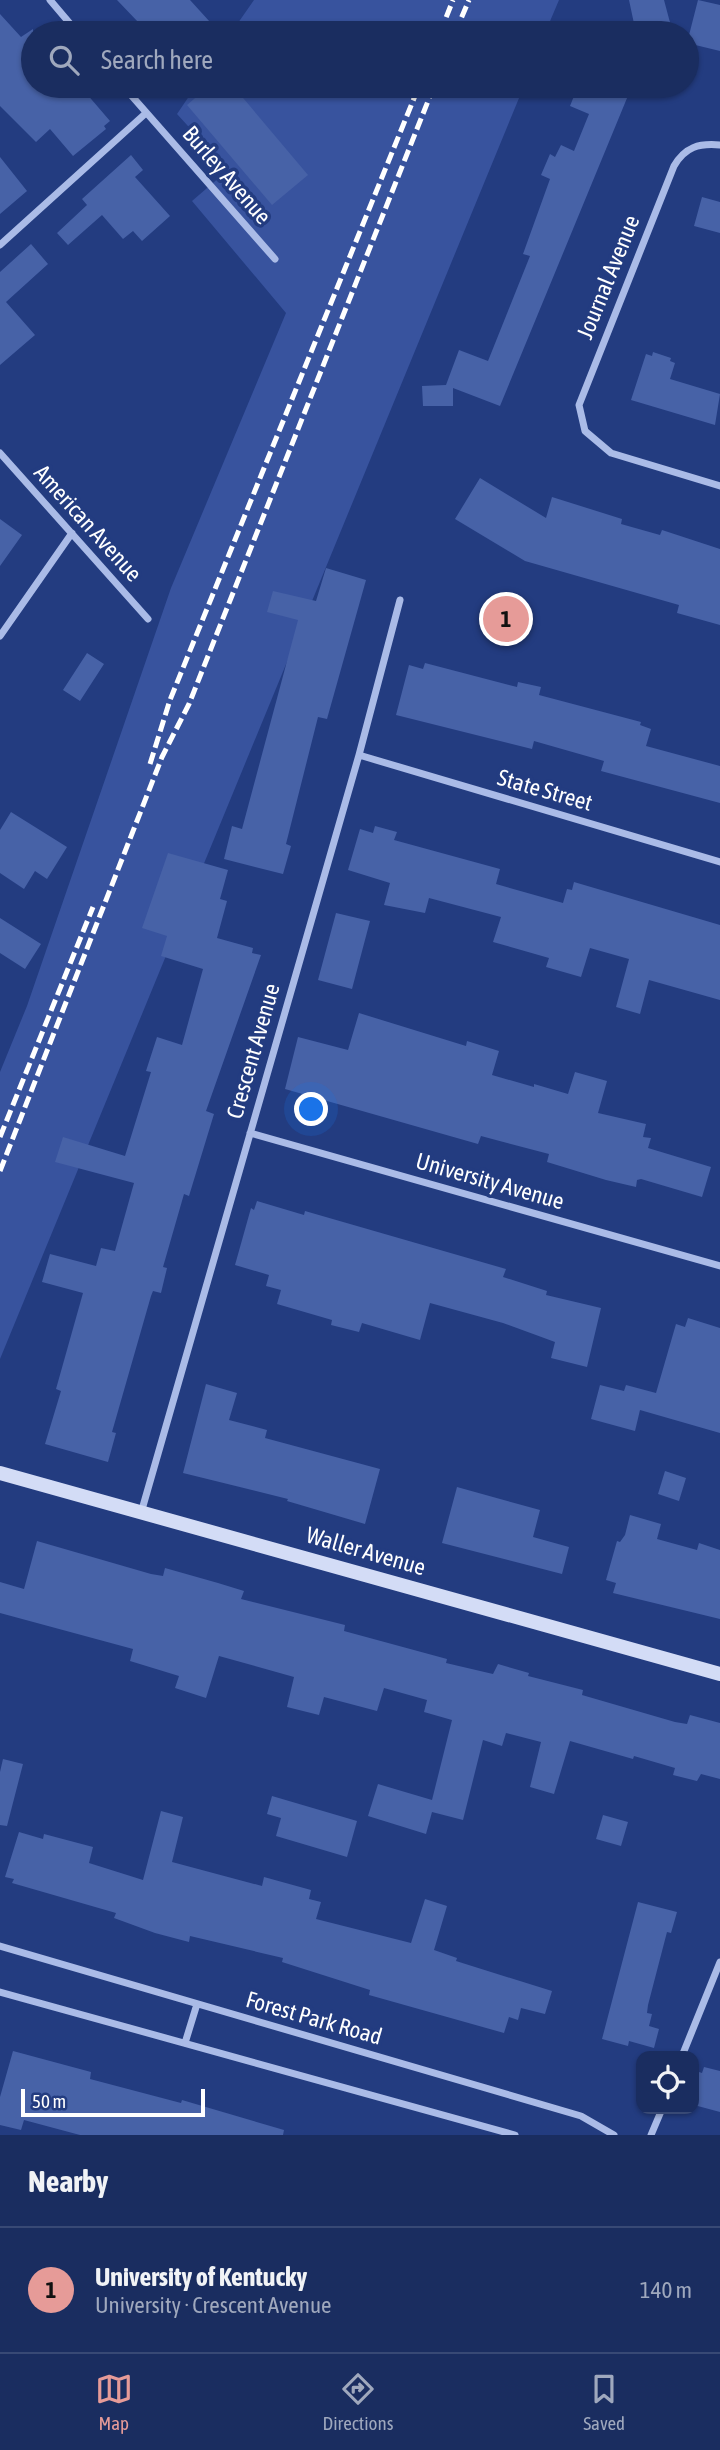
<!DOCTYPE html>
<html lang="en">
<head>
<meta charset="utf-8">
<style>
  :root { --surface:#1a2d60; --page:#233566; --text:#f1f3f6; --muted:#9fa8bd; --line:#384975; --accent:#e69b98 }
  body { margin:0; font-family:"Asap Condensed",sans-serif; background:var(--page); color:var(--text) }
  .controls { position:absolute; right:21px; bottom:21px; display:grid; overflow:hidden; border-radius:14px; box-shadow:0 2px 5px #0004 }
  .controls button { width:63px; height:63px; display:grid; place-items:center; padding:0; border:0; border-bottom:2px solid var(--line); background:var(--surface); color:var(--text); font:35px sans-serif }
  .scale { position:absolute; left:21px; bottom:18px; width:184px; box-sizing:border-box; padding-left:7px; border:4px solid #fff; border-top:0; font-size:19px; line-height:24px; white-space:nowrap; color:#fff; -webkit-text-stroke:5px #233c80; paint-order:stroke }
  .you { position:absolute; left:312px; top:1110px; width:24px; height:24px; margin:-18px; border:5px solid #fff; border-radius:50%; background:#1a73e8; box-shadow:0 0 0 10px #1a73e833 }
  .badge { display:grid; place-items:center; width:46px; height:46px; border-radius:50%; background:var(--accent); color:#111; font-size:23px; font-weight:700 }
  .pin { position:absolute; translate:-50% -50%; border:4px solid #fff; box-shadow:0 2px 7px #0006 }
  .list { margin:0; padding:0; list-style:none }
  h2 { display:flex; justify-content:space-between; align-items:center; height:91px; margin:0; padding:0 28px; font-size:30px }
  h2 small { font-size:23px; font-weight:400; color:var(--muted) }
  .list li { display:grid; grid-template-columns:46px 1fr auto; gap:21px; align-items:center; box-sizing:border-box; height:126px; padding:0 28px; border-top:2px solid var(--line) }
  .list b { display:block; font-size:26px; white-space:nowrap }
  .list p { margin:0; font-size:23px; white-space:nowrap; color:var(--muted) }
  .list em { font-size:23px; font-style:normal; color:var(--muted) }
  .icon { flex:none; width:38px; height:38px; fill:none; stroke:currentColor; stroke-width:2; stroke-linecap:round; stroke-linejoin:round }
  .map { position:relative; flex:none; width:720px; height:2135px; overflow:hidden }
  .search { position:absolute; background:var(--surface); box-shadow:0 2px 5px #0004; left:21px; right:21px; top:21px; height:77px; display:flex; align-items:center; gap:18px; box-sizing:border-box; padding:0 24px; border-radius:38px; color:var(--muted); font-size:26px }
  .sheet { height:217px; background:var(--surface) }
  nav { display:flex; justify-content:space-around; align-items:center; box-sizing:border-box; height:98px; border-top:2px solid var(--line); background:var(--surface); font-size:19px; color:var(--muted) }
  nav a { display:grid; justify-items:center; gap:4px }
  nav .on { color:var(--accent) }
  .map>svg:first-child { display:block }
  .green { fill:#38539e }
  .building { fill:#4762a7 }
  .lines { fill:none; stroke-linecap:round; stroke-linejoin:round }
  .minor { stroke:#aabbe7; stroke-width:7 }
  .secondary { stroke:#d3dcf6; stroke-width:14 }
  .rail { stroke:#fff; stroke-width:5; stroke-dasharray:12 5; stroke-linecap:butt }
  .labels { text-anchor:middle; dominant-baseline:central; stroke-width:7; stroke-linejoin:round; paint-order:stroke }
  .street-label { font-size:23px; fill:#fff; stroke:#233c80 }
</style>
</head>
<body>
<div class="map">
<svg width="720" height="2135" viewBox="0 0 720 2135">
  <rect width="100%" height="100%" fill="#233c80"/>
  <path class="green" d="M 254,0 L 559,0 L 545,33 L 231,33 Z
    M 196,86 L 524,86 L 0,1359 L 0,1072 L 27,1006 L 171,588 L 286,313 L 192,201 L 228,170 L 177,114 Z"/>
  <path class="building" d="M 117,0 L 190,0 L 220,33 L 127,33 L 139,23 Z
    M 629,0 L 664,0 L 672,30 L 636,33 Z
    M 698,0 L 720,5 L 720,51 L 687,43 Z
    M 0,14 L 21,37 L 33,29 L 33,86 L 80,86 L 110,121 L 104,126 L 106,129 L 73,156 L 50,129 L 36,142 L 0,106 Z
    M 209,86 L 233,86 L 308,175 L 272,205 L 187,105 Z
    M 578,86 L 632,86 L 500,406 L 453,388 L 453,406 L 423,406 L 422,386 L 446,385 L 459,350 L 488,361 L 530,256 L 523,254 L 550,179 L 541,175 L 550,154 L 555,157 L 561,145 L 574,151 L 589,114 L 570,106 Z
    M 131,155 L 143,170 L 135,177 L 170,216 L 142,241 L 133,231 L 123,239 L 102,215 L 68,245 L 57,233 L 87,205 L 82,199 Z
    M 0,157 L 27,191 L 0,214 Z
    M 702,197 L 720,202 L 720,233 L 694,226 Z
    M 31,244 L 48,264 L 6,302 L 35,335 L 0,365 L 0,272 Z
    M 653,352 L 671,358 L 670,361 L 675,363 L 670,379 L 720,394 L 715,425 L 631,400 L 646,354 L 652,356 Z
    M 480,478 L 546,518 L 552,497 L 622,519 L 621,524 L 660,535 L 662,530 L 720,549 L 720,625 L 677,613 L 679,605 L 525,561 L 455,519 Z
    M 0,519 L 22,535 L 0,566 Z
    M 326,568 L 366,580 L 327,719 L 318,717 L 286,844 L 291,846 L 283,874 L 224,859 L 232,826 L 242,829 L 298,620 L 267,612 L 273,591 L 316,601 Z
    M 87,653 L 104,664 L 80,701 L 63,690 Z
    M 425,663 L 517,687 L 518,682 L 541,687 L 539,695 L 641,722 L 640,725 L 651,729 L 646,746 L 720,766 L 720,803 L 601,771 L 604,761 L 534,741 L 532,749 L 396,715 L 409,665 L 423,669 Z
    M 11,812 L 67,847 L 47,879 L 35,871 L 24,889 L 0,873 L 0,830 Z
    M 375,826 L 397,832 L 394,840 L 500,869 L 496,884 L 563,903 L 567,889 L 572,890 L 574,882 L 720,925 L 720,1000 L 649,980 L 640,1014 L 616,1007 L 629,959 L 590,948 L 581,977 L 546,967 L 549,958 L 493,942 L 501,917 L 429,898 L 425,913 L 384,905 L 390,883 L 348,870 L 360,829 L 373,833 Z
    M 168,853 L 228,870 L 220,899 L 227,901 L 217,938 L 253,948 L 252,953 L 261,955 L 206,1111 L 214,1114 L 189,1196 L 184,1194 L 163,1267 L 167,1268 L 161,1293 L 153,1291 L 151,1296 L 112,1432 L 116,1433 L 108,1462 L 45,1444 L 61,1391 L 56,1389 L 83,1293 L 42,1282 L 50,1254 L 96,1266 L 101,1248 L 115,1251 L 134,1183 L 55,1162 L 63,1137 L 125,1156 L 151,1072 L 146,1071 L 157,1037 L 182,1045 L 203,969 L 161,956 L 167,936 L 142,928 Z
    M 336,913 L 370,921 L 352,989 L 318,980 Z
    M 0,918 L 41,944 L 25,969 L 0,953 Z
    M 359,1013 L 466,1046 L 467,1041 L 499,1051 L 492,1075 L 534,1087 L 534,1084 L 568,1094 L 575,1072 L 607,1081 L 598,1113 L 646,1124 L 643,1137 L 651,1138 L 648,1148 L 711,1167 L 702,1197 L 641,1179 L 637,1180 L 636,1187 L 606,1180 L 547,1162 L 549,1154 L 481,1136 L 478,1144 L 285,1089 L 298,1037 L 348,1050 Z
    M 257,1201 L 304,1215 L 305,1211 L 506,1269 L 503,1277 L 547,1291 L 546,1295 L 601,1308 L 587,1367 L 551,1358 L 555,1342 L 503,1323 L 430,1303 L 420,1340 L 362,1323 L 359,1332 L 331,1325 L 332,1320 L 277,1304 L 281,1290 L 266,1286 L 269,1275 L 235,1265 L 251,1208 L 254,1210 Z
    M 688,1318 L 720,1328 L 720,1433 L 640,1410 L 635,1431 L 591,1419 L 600,1385 L 624,1391 L 626,1385 L 656,1393 L 676,1324 L 685,1327 Z
    M 206,1384 L 237,1393 L 229,1420 L 267,1430 L 265,1438 L 380,1469 L 365,1524 L 287,1501 L 288,1499 L 183,1473 Z
    M 665,1471 L 686,1478 L 679,1501 L 658,1494 Z
    M 457,1487 L 540,1510 L 533,1537 L 569,1547 L 562,1574 L 442,1543 Z
    M 630,1515 L 661,1524 L 657,1539 L 697,1550 L 699,1543 L 720,1550 L 720,1619 L 613,1593 L 616,1583 L 606,1580 L 617,1541 L 620,1542 L 625,1535 Z
    M 37,1541 L 151,1574 L 163,1576 L 165,1568 L 218,1583 L 244,1591 L 241,1599 L 345,1625 L 344,1631 L 447,1659 L 446,1663 L 493,1674 L 498,1664 L 529,1673 L 528,1676 L 583,1690 L 582,1695 L 675,1722 L 687,1724 L 690,1715 L 720,1723 L 720,1779 L 701,1774 L 697,1781 L 673,1775 L 675,1768 L 634,1756 L 633,1759 L 570,1741 L 554,1794 L 530,1787 L 541,1742 L 506,1733 L 502,1746 L 483,1740 L 463,1820 L 432,1812 L 426,1834 L 368,1816 L 378,1784 L 432,1800 L 452,1720 L 424,1712 L 427,1700 L 384,1688 L 377,1711 L 324,1697 L 319,1715 L 287,1707 L 294,1677 L 219,1656 L 206,1698 L 175,1688 L 179,1676 L 130,1661 L 133,1649 L 0,1613 L 0,1582 L 24,1589 Z
    M 3,1759 L 23,1764 L 7,1826 L 0,1825 L 0,1772 Z
    M 272,1796 L 357,1821 L 347,1857 L 276,1836 L 281,1818 L 267,1814 Z
    M 161,1811 L 183,1817 L 172,1862 L 262,1886 L 264,1877 L 311,1890 L 309,1899 L 321,1902 L 316,1919 L 411,1943 L 425,1899 L 447,1906 L 434,1950 L 457,1958 L 456,1961 L 552,1991 L 545,2014 L 521,2008 L 518,2020 L 509,2017 L 504,2033 L 369,1995 L 370,1990 L 282,1962 L 283,1958 L 190,1936 L 189,1942 L 155,1933 L 114,1918 L 116,1913 L 12,1883 L 14,1879 L 5,1877 L 19,1832 L 43,1839 L 44,1834 L 93,1847 L 89,1863 L 143,1880 Z
    M 603,1815 L 628,1822 L 621,1846 L 596,1839 Z
    M 638,1902 L 677,1912 L 671,1933 L 667,1932 L 648,2005 L 647,2013 L 652,2014 L 649,2026 L 659,2029 L 654,2048 L 629,2041 L 628,2046 L 602,2039 Z
    M 13,2051 L 91,2072 L 90,2079 L 181,2103 L 182,2100 L 284,2130 L 283,2135 L 80,2135 L 24,2120 L 21,2130 L 0,2125 L 0,2097 Z
    M 704,2067 L 720,2071 L 720,2112 L 694,2105 L 694,2091 L 699,2072 L 702,2073 Z"/>
  <g class="lines">
    <path class="minor" d="M 50,0 L 78,33
      M 123,86 L 275,259
      M 720,145 C 699,143 685,147 674,166 L 579,405 L 585,431 L 611,453 L 720,486
      M 0,245 L 146,113
      M 0,453 L 148,619
      M 0,636 L 72,533
      M 359,755 L 720,862
      M 250,1133 L 720,1266
      M 141,1513 L 359,755 L 400,600
      M 0,1946 L 581,2116 L 614,2135
      M 0,1992 L 515,2135
      M 185,2043 L 197,2004
      M 682,2056 L 720,1962
      M 651,2135 L 662,2109"/>
    <path class="secondary" d="M 0,1473 L 720,1674"/>
    <path class="rail" d="M 440,33 L 453,0
      M 455,33 L 469,0
      M 150,764 L 170,700 L 419,86
      M 0,1137 L 93,907
      M 0,1171 L 162,757 L 189,704 L 434,86"/>
  </g>
  <g class="labels">
    <g class="street-label">
      <text transform="translate(227 175) rotate(49)">Burley Avenue</text>
      <text transform="translate(608 277) rotate(-68)">Journal Avenue</text>
      <text transform="translate(88 523) rotate(48)">American Avenue</text>
      <text transform="translate(545 790) rotate(16)">State Street</text>
      <text transform="translate(253 1051) rotate(-74)">Crescent Avenue</text>
      <text transform="translate(490 1181) rotate(16)">University Avenue</text>
      <text transform="translate(366 1551) rotate(16)">Waller Avenue</text>
      <text transform="translate(314 2018) rotate(16)">Forest Park Road</text>
    </g>
  </g>
</svg>
<div class="controls">
<button><svg class="icon" aria-label="locate" viewBox="0 0 24 24"><circle cx="12" cy="12" r="6"/><path d="M12 2v4M12 18v4M2 12h4M18 12h4"/></svg></button>
</div>
<div class="scale">50 m</div>
<div class="you"></div>
<div class="pin badge" style="left:506px;top:619px">1</div>
<div class="search"><svg class="icon" aria-label="search" viewBox="0 0 24 24"><circle cx="10" cy="10" r="6"/><path d="M15 15l6 6"/></svg>Search here</div>
</div>
<section class="sheet">
<h2>Nearby<small></small></h2>
<ul class="list">
<li><span class="badge">1</span><div><b>University of Kentucky</b><p>University · Crescent Avenue</p></div><em>140 m</em></li>
</ul>
</section>
<nav>
<a class="on"><svg class="icon" aria-label="map" viewBox="0 0 24 24"><path d="M3 6l6-2 6 2 6-2v14l-6 2-6-2-6 2zM9 4v14M15 6v14"/></svg>Map</a>
<a><svg class="icon" aria-label="directions" viewBox="0 0 24 24"><path d="M12 3l9 9-9 9-9-9zM9 14v-3h6M13 9l2 2-2 2"/></svg>Directions</a>
<a><svg class="icon" aria-label="saved" viewBox="0 0 24 24"><path d="M7 4h10v16l-5-4-5 4z"/></svg>Saved</a>
</nav>
</body>
</html>
